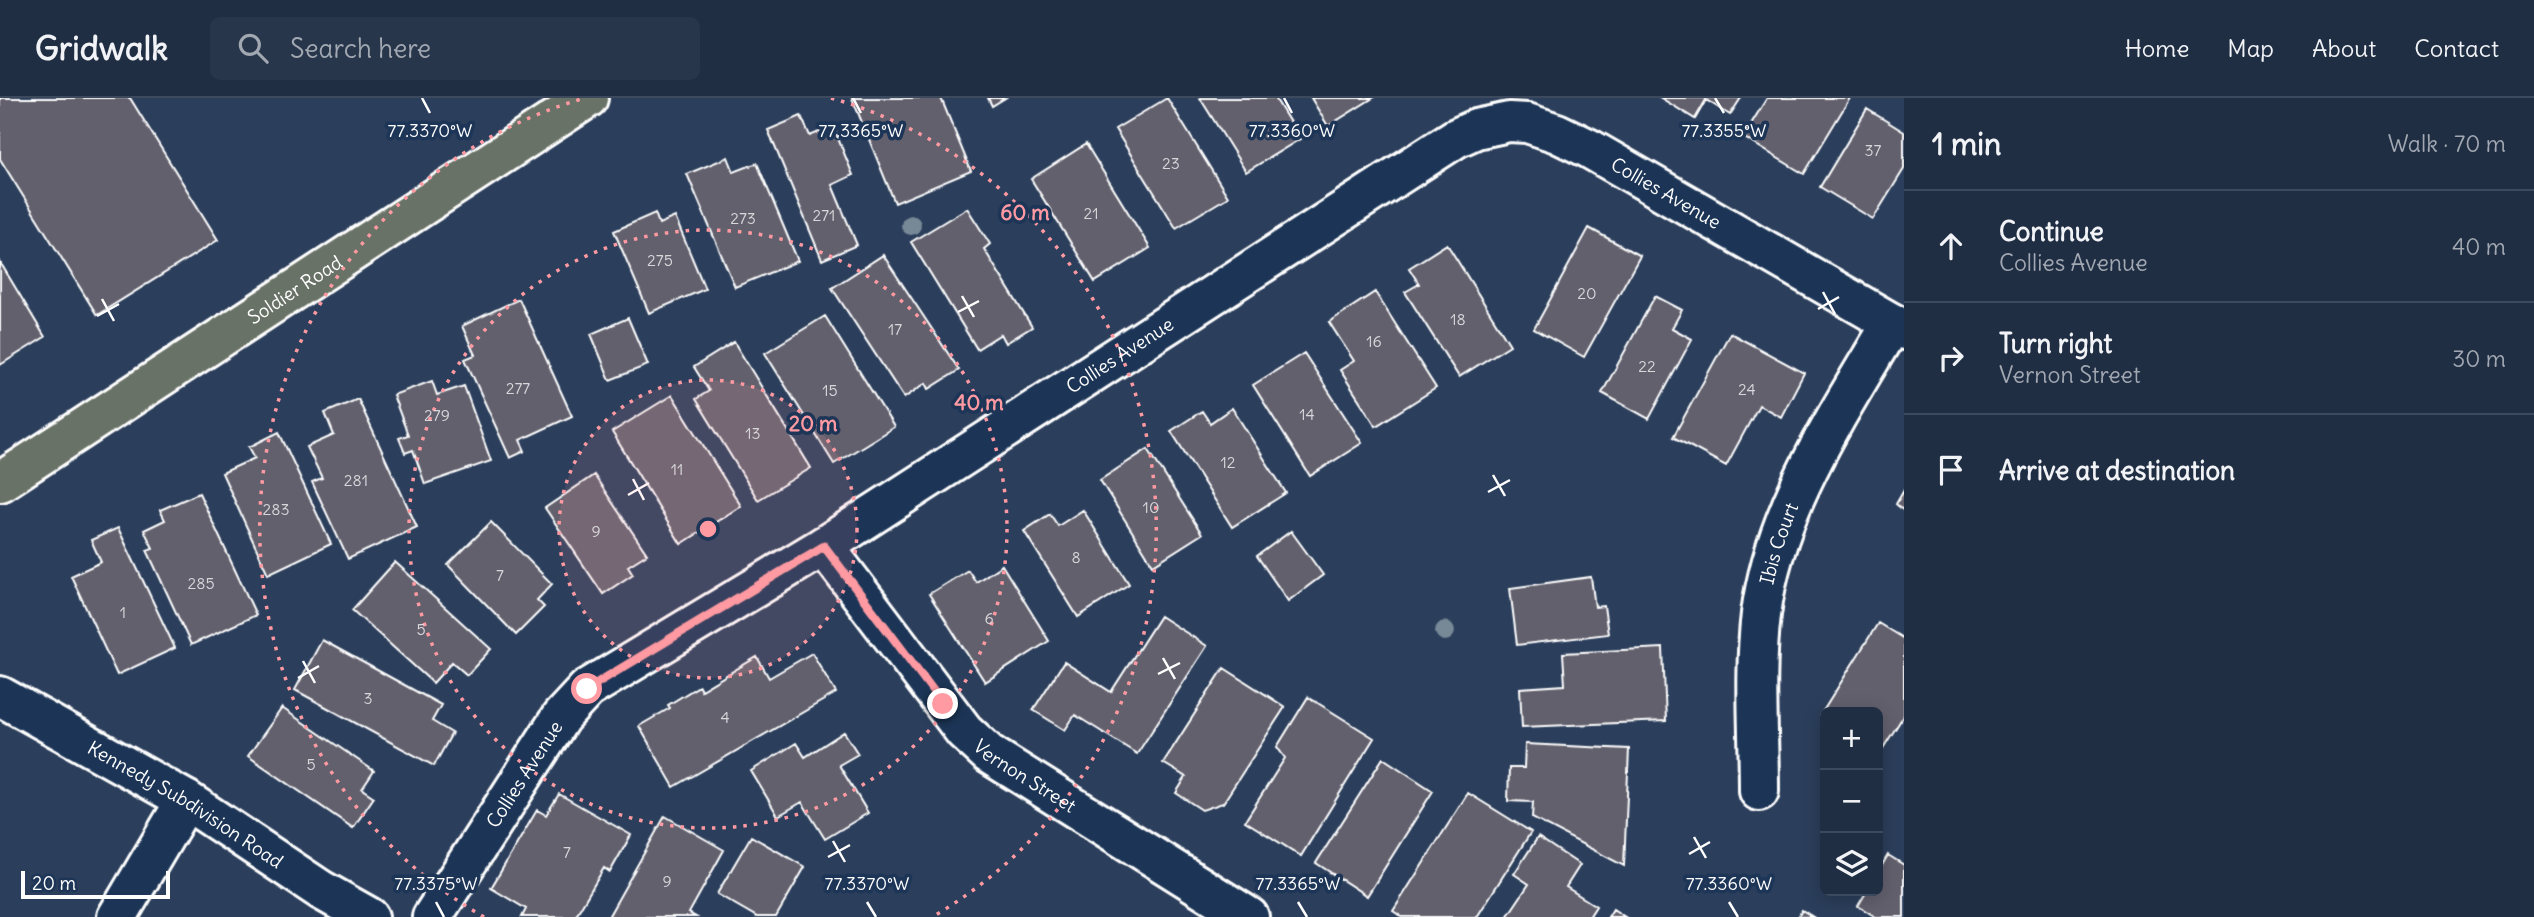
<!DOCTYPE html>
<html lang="en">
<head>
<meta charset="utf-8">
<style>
  :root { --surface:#202e44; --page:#28364b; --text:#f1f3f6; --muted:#a2a8b2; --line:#3d4a5d }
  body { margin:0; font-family:Delius,sans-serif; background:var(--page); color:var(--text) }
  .controls { position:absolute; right:21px; bottom:21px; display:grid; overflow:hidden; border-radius:10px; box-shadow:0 4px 18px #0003 }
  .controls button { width:63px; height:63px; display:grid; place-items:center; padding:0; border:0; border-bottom:2px solid var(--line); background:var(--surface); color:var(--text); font:35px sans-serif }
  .scale { position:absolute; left:21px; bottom:18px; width:149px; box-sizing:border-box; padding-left:7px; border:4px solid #fff; border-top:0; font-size:19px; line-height:24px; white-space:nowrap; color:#fff; -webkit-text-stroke:5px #1d3557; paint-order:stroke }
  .stop { position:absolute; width:21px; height:21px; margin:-16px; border:5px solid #ff9aa2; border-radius:50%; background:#fff }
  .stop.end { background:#ff9aa2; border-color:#fff; box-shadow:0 2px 7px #0008 }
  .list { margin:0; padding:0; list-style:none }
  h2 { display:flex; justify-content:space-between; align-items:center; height:91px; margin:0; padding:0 28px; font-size:30px }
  h2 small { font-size:23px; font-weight:400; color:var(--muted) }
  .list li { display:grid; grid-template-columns:46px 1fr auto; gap:21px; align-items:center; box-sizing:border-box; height:112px; padding:0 28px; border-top:2px solid var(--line) }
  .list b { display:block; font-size:26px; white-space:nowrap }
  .list p { margin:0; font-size:23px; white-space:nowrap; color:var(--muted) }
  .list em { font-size:23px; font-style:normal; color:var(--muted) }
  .icon { flex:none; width:38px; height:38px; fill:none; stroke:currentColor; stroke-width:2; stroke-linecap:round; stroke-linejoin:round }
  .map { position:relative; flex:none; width:1904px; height:819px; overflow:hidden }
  header { display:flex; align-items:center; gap:42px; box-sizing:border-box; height:98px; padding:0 35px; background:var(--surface); border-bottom:2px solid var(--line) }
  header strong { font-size:33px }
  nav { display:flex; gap:38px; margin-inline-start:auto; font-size:24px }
  .search { width:490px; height:63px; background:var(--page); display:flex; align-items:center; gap:18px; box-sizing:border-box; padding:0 24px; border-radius:10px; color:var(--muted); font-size:26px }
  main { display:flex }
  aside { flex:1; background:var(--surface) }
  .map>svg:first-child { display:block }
  .building { fill:#62606d; stroke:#fff; stroke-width:2 }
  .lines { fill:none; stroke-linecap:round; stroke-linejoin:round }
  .minor-casing { stroke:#fff; stroke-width:44 }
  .major-casing { stroke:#fff; stroke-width:44 }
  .minor { stroke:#1d3557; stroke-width:38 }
  .major { stroke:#697266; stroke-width:38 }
  .tree { fill:#778997 }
  .route { stroke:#ff9aa2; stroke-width:9 }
  .ticks { fill:none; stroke:#fff; stroke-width:2.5 }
  .ring { fill:none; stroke:#ff9aa2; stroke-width:3.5; stroke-dasharray:3.5 7 }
  .labels { text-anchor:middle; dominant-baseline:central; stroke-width:7; stroke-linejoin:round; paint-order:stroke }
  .number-label { font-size:16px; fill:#d8d7da }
  .street-label { font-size:19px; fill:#fff; stroke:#1d3557 }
  .ticks-label { font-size:18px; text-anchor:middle; fill:#fff; stroke:#1d3557; stroke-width:7; stroke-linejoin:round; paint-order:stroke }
  .centre { fill:#ff9aa2; stroke:#1d3557; stroke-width:3.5 }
  .ring-label { font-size:21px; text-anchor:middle; font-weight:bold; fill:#ff9aa2; stroke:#1d3557; stroke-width:7; stroke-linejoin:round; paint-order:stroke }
</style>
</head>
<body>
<header>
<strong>Gridwalk</strong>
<div class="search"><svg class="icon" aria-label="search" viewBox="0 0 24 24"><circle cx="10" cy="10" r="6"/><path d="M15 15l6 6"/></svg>Search here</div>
<nav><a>Home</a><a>Map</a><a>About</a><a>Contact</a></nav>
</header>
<main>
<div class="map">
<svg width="1904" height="819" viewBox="0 0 1904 819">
  <rect width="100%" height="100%" fill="#2b3e5b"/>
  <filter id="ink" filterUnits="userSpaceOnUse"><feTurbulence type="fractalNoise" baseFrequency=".0143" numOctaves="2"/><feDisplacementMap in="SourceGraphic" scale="14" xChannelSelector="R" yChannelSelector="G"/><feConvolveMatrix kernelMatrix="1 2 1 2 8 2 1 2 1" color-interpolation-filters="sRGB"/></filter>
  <g filter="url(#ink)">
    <path class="building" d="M 0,0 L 130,0 L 218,142 L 97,217 L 0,61 Z
      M 852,0 L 941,0 L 971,73 L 895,105 Z
      M 988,0 L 1005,0 L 992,8 Z
      M 1167,0 L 1228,99 L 1176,130 L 1115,31 Z
      M 1200,0 L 1275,0 L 1300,41 L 1246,74 Z
      M 1311,0 L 1373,0 L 1328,28 Z
      M 1661,0 L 1741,0 L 1730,17 L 1706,2 L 1695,21 Z
      M 1767,0 L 1850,0 L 1804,76 L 1743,39 Z
      M 1867,11 L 1904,34 L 1904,71 L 1873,121 L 1820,89 Z
      M 801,18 L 810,38 L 833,28 L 853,77 L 832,87 L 857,147 L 822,162 L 768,32 Z
      M 1086,46 L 1150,150 L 1095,184 L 1031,81 Z
      M 728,59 L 734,74 L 757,65 L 798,163 L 735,189 L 687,76 Z
      M 967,110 L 990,146 L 984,151 L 1032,229 L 1006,245 L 1001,236 L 977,251 L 911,144 Z
      M 655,115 L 659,126 L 675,119 L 705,191 L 649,215 L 614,133 Z
      M 1589,130 L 1640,158 L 1584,259 L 1534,231 Z
      M 1447,146 L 1510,247 L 1459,279 L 1405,194 L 1419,186 L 1409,170 Z
      M 883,157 L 959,272 L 929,291 L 926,285 L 904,300 L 832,190 Z
      M 0,164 L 45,239 L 0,267 Z
      M 1375,194 L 1436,290 L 1376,328 L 1340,272 L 1354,263 L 1329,224 Z
      M 1655,198 L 1682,212 L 1672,230 L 1692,241 L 1649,321 L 1602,295 Z
      M 519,201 L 572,318 L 520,342 L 525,353 L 510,360 L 465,261 L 475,257 L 462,228 Z
      M 825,218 L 894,329 L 834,366 L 765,255 Z
      M 628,220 L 648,267 L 610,282 L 591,236 Z
      M 1730,235 L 1804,275 L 1781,319 L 1759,307 L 1726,368 L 1673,339 Z
      M 734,244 L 811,370 L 758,402 L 696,301 L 709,293 L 694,269 Z
      M 1304,255 L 1362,345 L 1310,378 L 1253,287 Z
      M 432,283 L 437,297 L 464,288 L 491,363 L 425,386 L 413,352 L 405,355 L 399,340 L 408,337 L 393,297 Z
      M 672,297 L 741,408 L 681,446 L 612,334 Z
      M 358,301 L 417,429 L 348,461 L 312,384 L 322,380 L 307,349 L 334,337 L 325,315 Z
      M 1232,310 L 1286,395 L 1232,429 L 1171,333 L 1202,313 L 1210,325 Z
      M 279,334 L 331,446 L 268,476 L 222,375 L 255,360 L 249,349 Z
      M 1148,351 L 1202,436 L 1153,467 L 1100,382 Z
      M 594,377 L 647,456 L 628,468 L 633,476 L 603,496 L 545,410 Z
      M 1904,392 L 1904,413 L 1896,406 Z
      M 199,395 L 256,517 L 191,547 L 147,452 L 153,450 L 144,432 L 165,422 L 160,412 Z
      M 1083,412 L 1129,486 L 1078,519 L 1024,433 L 1050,416 L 1058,428 Z
      M 491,424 L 552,486 L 537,502 L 544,509 L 516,537 L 448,467 Z
      M 118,430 L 175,550 L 117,577 L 71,478 L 101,464 L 91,442 Z
      M 1291,433 L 1323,477 L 1288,503 L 1257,458 Z
      M 395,464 L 491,551 L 467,577 L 452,564 L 433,585 L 352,512 Z
      M 1002,467 L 1049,543 L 985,584 L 929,496 L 968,472 L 976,484 Z
      M 1591,479 L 1595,509 L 1604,508 L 1608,536 L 1517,547 L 1510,490 Z
      M 1160,518 L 1207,548 L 1137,656 L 1075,617 L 1065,632 L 1033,612 L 1064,564 L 1111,594 Z
      M 1878,525 L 1904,541 L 1904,617 L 1880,655 L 1878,614 L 1825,614 L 1825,621 L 1820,618 Z
      M 322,542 L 441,607 L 432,623 L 452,635 L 434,668 L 295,592 Z
      M 1663,550 L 1666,623 L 1522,629 L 1520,590 L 1565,587 L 1563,555 Z
      M 812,555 L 836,595 L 674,689 L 639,628 L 670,610 L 668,607 L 699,588 L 701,592 L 757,559 L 769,580 Z
      M 1224,570 L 1285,609 L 1223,705 L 1202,712 L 1176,695 L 1186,679 L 1163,665 Z
      M 1308,599 L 1374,640 L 1301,758 L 1245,723 L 1285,660 L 1277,649 Z
      M 282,610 L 374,673 L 362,691 L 374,699 L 353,730 L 248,658 Z
      M 844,634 L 858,656 L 839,667 L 868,715 L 825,741 L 802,704 L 778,718 L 751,673 L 796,645 L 805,659 Z
      M 1525,646 L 1629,651 L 1624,768 L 1532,720 L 1533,704 L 1508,703 L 1509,670 L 1524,670 Z
      M 1383,660 L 1433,693 L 1367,798 L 1316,765 Z
      M 1468,695 L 1531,734 L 1477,819 L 1402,819 L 1393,813 Z
      M 559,696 L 631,737 L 610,774 L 604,770 L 575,819 L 522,819 L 526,811 L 491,790 L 537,712 L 546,717 Z
      M 665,718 L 724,752 L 689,815 L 696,819 L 608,819 Z
      M 751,738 L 805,769 L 776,819 L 757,819 L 717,796 Z
      M 1538,739 L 1580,767 L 1566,789 L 1596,808 L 1589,819 L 1507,819 L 1529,786 L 1514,776 Z
      M 1888,757 L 1904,767 L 1904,819 L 1876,819 L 1858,808 L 1867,793 L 1878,793 L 1878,774 Z
      M 1613,811 L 1625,819 L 1608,819 Z
      M 1802,812 L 1813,819 L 1798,819 Z"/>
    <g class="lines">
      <g class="minor-casing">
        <g id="minor">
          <path id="s1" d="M 824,448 L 964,633 L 989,656 L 1249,819"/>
          <path id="s2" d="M 0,598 L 186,702 L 321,792 L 369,819"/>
          <path id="s3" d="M 1759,693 C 1759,635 1754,574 1761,516 C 1775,408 1838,317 1892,225"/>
          <path d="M 117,819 L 186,702"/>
          <path id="s4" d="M 432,819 L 561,619 L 587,591 L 824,448 L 1456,40 L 1476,31 L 1509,24 L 1527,25 L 1557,35 L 1590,51 L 1904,232"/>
        </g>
      </g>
      <g class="major-casing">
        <g id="major">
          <path id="s5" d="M 0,384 L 588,0"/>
        </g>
      </g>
      <use href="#minor" class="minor"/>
      <use href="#major" class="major"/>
    </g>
    <g class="tree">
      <circle cx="911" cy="127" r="10"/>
      <circle cx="1445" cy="533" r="10"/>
    </g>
  </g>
  <g class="lines" filter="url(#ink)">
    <path class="route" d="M 587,591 L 824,448 L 943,606"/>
  </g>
  <path class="ticks" d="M 422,0 L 430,15M 853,0 L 861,15M 1284,0 L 1292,15M 1715,0 L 1724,15M 1823,194 L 1835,216M 962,198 L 974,219M 102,201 L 114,223M 1818,211 L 1839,199M 958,214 L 979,203M 97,218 L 119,206M 1493,377 L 1505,398M 633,381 L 644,402M 1488,394 L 1510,382M 628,397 L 649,385M 1163,560 L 1175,581M 303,563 L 315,585M 1158,576 L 1180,565M 298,580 L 319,568M 1694,739 L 1706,760M 833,743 L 845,764M 1689,756 L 1710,744M 828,759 L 850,747M 436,804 L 444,819M 867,804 L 876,819M 1298,804 L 1307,819M 1729,804 L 1738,819"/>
  <circle cx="708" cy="431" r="149" fill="#ff9aa2" fill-opacity=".12"/>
  <g class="ring">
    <circle cx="708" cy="431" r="149"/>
    <circle cx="708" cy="431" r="299"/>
    <path d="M484 819A448 448 0 0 1 585 0M831 0A448 448 0 0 1 932 819"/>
  </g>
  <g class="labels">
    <g class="number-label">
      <text x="1873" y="52">37</text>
      <text x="1171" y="65">23</text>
      <text x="1091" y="115">21</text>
      <text x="824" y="117">271</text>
      <text x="743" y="120">273</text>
      <text x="660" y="162">275</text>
      <text x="1587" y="195">20</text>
      <text x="1458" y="221">18</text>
      <text x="895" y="231">17</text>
      <text x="1374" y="243">16</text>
      <text x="1647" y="268">22</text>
      <text x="518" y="290">277</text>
      <text x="1747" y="291">24</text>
      <text x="830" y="292">15</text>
      <text x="1307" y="316">14</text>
      <text x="437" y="317">279</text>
      <text x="753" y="335">13</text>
      <text x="1228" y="364">12</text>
      <text x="677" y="371">11</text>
      <text x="356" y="382">281</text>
      <text x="1151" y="409">10</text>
      <text x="276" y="411">283</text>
      <text x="596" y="433">9</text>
      <text x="1076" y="459">8</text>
      <text x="500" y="477">7</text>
      <text x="201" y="485">285</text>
      <text x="123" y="514">1</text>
      <text x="989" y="520">6</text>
      <text x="421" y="531">5</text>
      <text x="368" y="600">3</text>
      <text x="725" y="619">4</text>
      <text x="311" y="666">5</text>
      <text x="567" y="754">7</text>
      <text x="667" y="783">9</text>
    </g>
    <g class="street-label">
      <text stroke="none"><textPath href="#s4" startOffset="1535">Collies Avenue</textPath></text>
      <text stroke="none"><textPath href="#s5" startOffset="352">Soldier Road</textPath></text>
      <text stroke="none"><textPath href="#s4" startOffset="905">Collies Avenue</textPath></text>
      <text stroke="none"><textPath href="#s3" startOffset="250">Ibis Court</textPath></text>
      <text stroke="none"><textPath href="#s4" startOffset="170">Collies Avenue</textPath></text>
      <text stroke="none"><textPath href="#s1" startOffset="308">Vernon Street</textPath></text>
      <text stroke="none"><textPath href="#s2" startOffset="215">Kennedy Subdivision Road</textPath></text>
    </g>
  </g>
  <g class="ticks-label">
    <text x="430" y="39">77.3370°W</text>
    <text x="861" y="39">77.3365°W</text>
    <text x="1292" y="39">77.3360°W</text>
    <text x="1724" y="39">77.3355°W</text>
    <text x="436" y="792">77.3375°W</text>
    <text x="867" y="792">77.3370°W</text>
    <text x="1298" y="792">77.3365°W</text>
    <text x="1729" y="792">77.3360°W</text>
  </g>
  <circle cx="708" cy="431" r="10" class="centre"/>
  <g class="ring-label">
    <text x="1025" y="122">60 m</text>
    <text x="979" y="312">40 m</text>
    <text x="813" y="333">20 m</text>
  </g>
</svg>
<div class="controls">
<button>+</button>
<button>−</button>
<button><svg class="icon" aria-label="layers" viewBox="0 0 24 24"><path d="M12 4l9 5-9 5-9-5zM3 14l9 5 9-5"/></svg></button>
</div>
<div class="scale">20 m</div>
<div class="stop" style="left:587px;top:591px"></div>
<div class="stop end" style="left:943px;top:606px"></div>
</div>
<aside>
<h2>1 min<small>Walk · 70 m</small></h2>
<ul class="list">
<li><svg class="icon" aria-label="ahead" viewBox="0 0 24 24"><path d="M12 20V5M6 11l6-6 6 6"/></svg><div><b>Continue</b><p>Collies Avenue</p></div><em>40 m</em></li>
<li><svg class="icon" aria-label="right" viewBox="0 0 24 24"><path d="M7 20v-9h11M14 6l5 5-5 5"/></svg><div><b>Turn right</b><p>Vernon Street</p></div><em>30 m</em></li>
<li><svg class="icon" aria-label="arrive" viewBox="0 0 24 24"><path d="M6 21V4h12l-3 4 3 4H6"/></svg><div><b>Arrive at destination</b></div></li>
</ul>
</aside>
</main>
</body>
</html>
